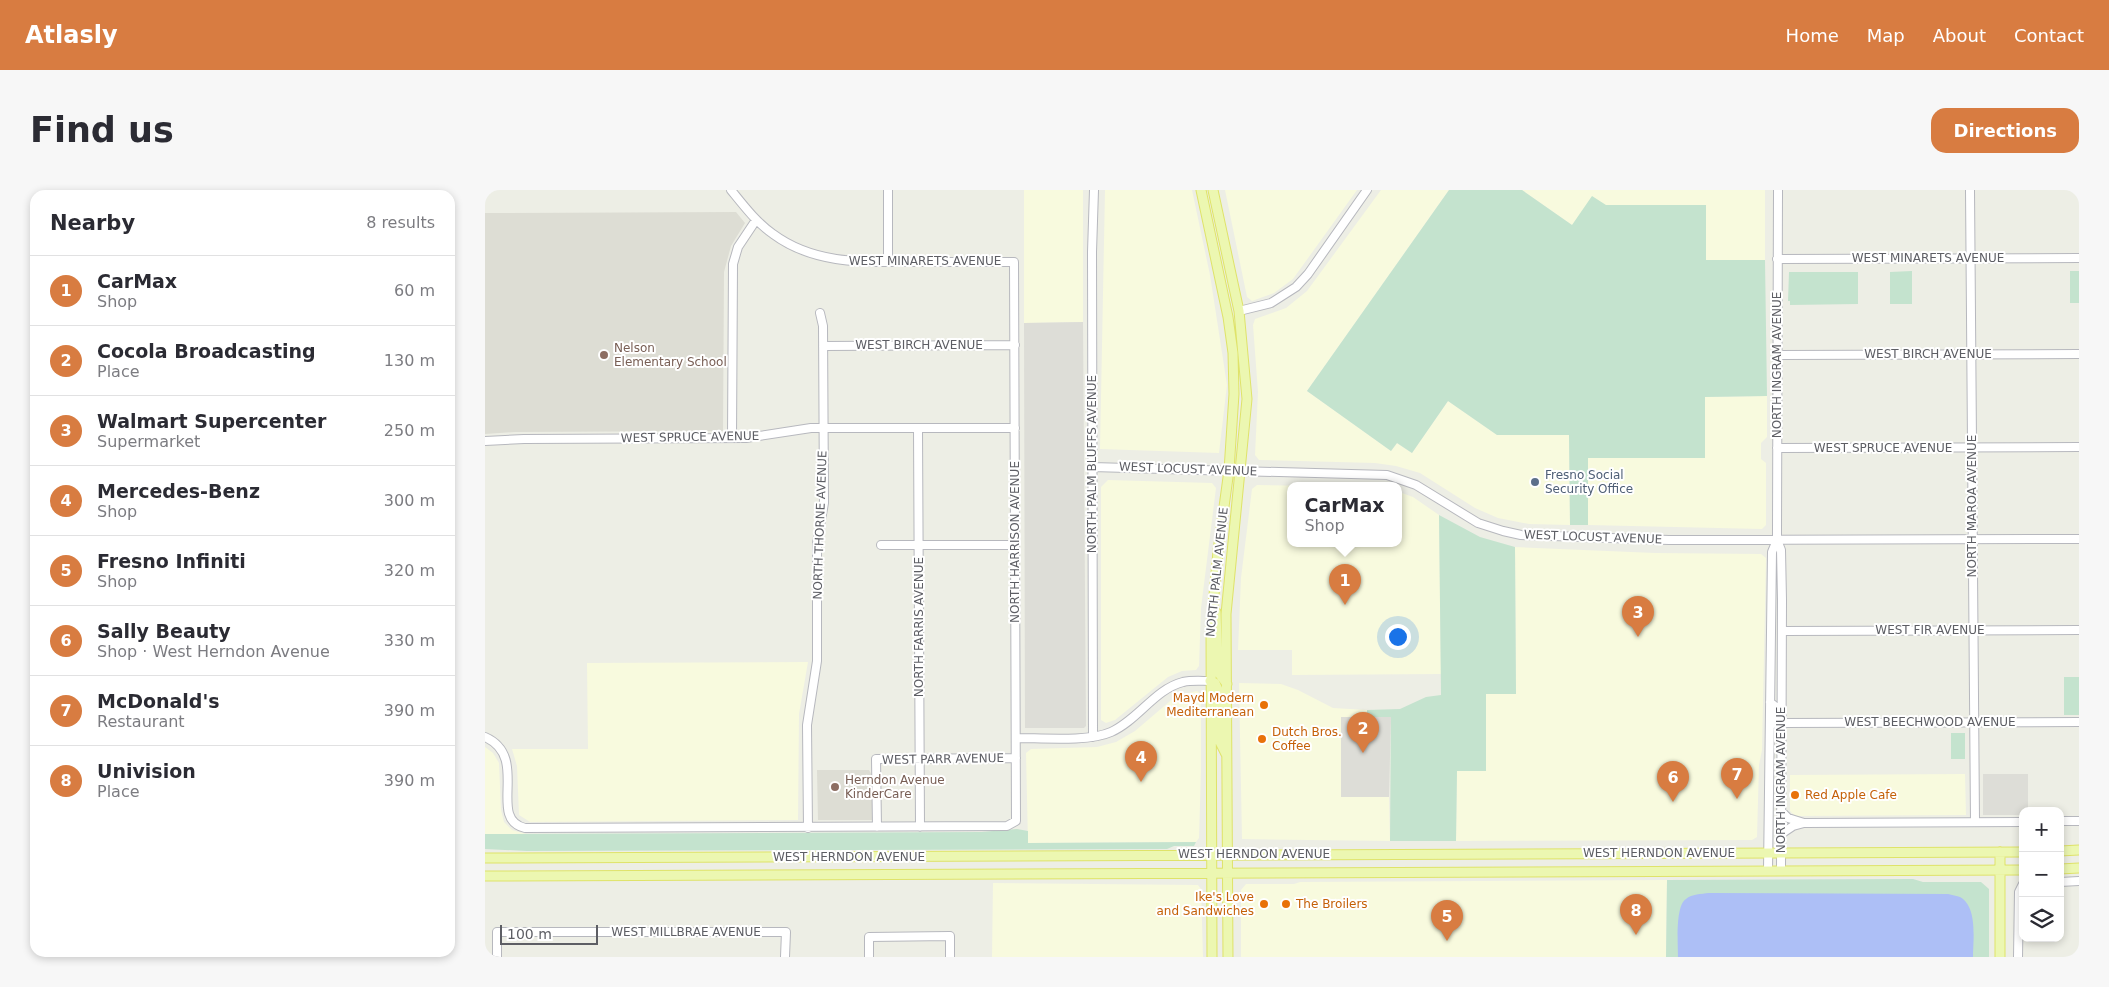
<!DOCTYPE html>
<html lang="en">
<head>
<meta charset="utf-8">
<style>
  :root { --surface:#fff; --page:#f7f7f7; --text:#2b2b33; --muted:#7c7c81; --line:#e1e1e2; --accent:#d87c41 }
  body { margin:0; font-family:"DejaVu Sans",sans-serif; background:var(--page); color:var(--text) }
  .controls { position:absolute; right:15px; bottom:15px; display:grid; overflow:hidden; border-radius:10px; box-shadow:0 2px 8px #0003 }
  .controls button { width:45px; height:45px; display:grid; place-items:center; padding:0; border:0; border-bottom:1px solid var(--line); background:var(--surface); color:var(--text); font:25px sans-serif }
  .scale { position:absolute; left:15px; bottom:12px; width:98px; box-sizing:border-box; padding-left:5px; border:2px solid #5d5e64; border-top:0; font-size:14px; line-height:18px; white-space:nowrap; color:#5d5e64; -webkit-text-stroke:4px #fff; paint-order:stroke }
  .you { position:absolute; left:912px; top:446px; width:18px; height:18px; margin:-12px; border:4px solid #fff; border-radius:50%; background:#1a73e8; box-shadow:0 0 0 8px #1a73e833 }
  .badge { display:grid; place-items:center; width:32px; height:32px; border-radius:50%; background:var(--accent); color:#fff; font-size:16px; font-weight:700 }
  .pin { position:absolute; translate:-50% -41px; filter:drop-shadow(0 1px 2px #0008) }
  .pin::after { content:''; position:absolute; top:26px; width:18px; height:15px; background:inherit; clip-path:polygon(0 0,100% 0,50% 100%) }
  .popup { position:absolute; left:802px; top:292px; width:115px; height:65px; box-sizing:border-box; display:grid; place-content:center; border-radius:10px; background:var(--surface); filter:drop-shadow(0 1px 4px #0005); font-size:16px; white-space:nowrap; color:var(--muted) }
  .popup b { font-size:19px; color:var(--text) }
  .popup::after { content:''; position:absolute; left:50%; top:100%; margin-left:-10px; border:10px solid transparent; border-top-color:var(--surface) }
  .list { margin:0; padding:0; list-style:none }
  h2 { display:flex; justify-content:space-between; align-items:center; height:65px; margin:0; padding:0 20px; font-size:21px }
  h2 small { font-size:16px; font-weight:400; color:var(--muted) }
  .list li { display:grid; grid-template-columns:32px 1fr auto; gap:15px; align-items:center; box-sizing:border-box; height:70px; padding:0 20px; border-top:1px solid var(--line) }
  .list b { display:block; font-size:19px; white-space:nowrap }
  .list p { margin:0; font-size:16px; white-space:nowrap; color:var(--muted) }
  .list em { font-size:16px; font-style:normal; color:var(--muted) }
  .icon { flex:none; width:28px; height:28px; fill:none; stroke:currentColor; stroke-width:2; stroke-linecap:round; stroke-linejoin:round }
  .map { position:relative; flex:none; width:1594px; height:767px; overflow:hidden; border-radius:15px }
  header { display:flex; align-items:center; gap:30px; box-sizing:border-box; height:70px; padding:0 25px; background:var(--accent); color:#fff }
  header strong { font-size:24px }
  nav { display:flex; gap:28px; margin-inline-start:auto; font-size:18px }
  .intro { display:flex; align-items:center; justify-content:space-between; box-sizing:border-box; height:120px; padding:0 30px }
  h1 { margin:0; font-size:35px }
  .button { padding:12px 22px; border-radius:15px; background:var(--accent); color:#fff; font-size:18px; font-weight:700 }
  main { display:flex; gap:30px; padding:0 30px }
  aside { flex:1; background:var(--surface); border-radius:15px; box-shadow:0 2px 8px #0003 }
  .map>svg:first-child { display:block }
  .commercial { fill:#f8fade }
  .industrial { fill:#ddddd7 }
  .education { fill:#ddddd4 }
  .green { fill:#c4e3ce }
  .water { fill:#adbff6 }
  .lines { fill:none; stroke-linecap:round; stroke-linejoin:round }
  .minor-casing { stroke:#b7b8be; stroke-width:10 }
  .major-casing { stroke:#dfe369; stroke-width:11 }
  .minor { stroke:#fff; stroke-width:8 }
  .major { stroke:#ecf7b1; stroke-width:9 }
  .education-dot { fill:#8d6e63; stroke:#fff; stroke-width:2 }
  .service-dot { fill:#5c6f8a; stroke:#fff; stroke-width:2 }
  .food-dot { fill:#e8710a; stroke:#fff; stroke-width:2 }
  .labels { text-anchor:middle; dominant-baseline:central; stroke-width:4; stroke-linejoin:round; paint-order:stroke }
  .street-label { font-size:12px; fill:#5d5e64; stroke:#fff }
  .education-label { font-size:12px; fill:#785e54; stroke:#fff; text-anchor:start }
  .service-label { font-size:12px; fill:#4e5e75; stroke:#fff; text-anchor:start }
  .food-label { font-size:12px; fill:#c56008; stroke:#fff; text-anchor:start }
</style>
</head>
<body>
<header>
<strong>Atlasly</strong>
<nav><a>Home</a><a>Map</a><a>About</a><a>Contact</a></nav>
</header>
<div class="intro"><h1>Find us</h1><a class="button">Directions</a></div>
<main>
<aside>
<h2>Nearby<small>8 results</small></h2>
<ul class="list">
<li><span class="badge">1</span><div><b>CarMax</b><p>Shop</p></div><em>60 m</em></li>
<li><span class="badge">2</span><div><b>Cocola Broadcasting</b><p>Place</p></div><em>130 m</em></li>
<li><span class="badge">3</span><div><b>Walmart Supercenter</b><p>Supermarket</p></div><em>250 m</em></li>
<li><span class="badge">4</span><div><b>Mercedes-Benz</b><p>Shop</p></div><em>300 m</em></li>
<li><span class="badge">5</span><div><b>Fresno Infiniti</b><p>Shop</p></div><em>320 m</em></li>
<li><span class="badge">6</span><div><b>Sally Beauty</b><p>Shop · West Herndon Avenue</p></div><em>330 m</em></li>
<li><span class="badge">7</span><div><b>McDonald's</b><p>Restaurant</p></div><em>390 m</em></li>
<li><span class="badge">8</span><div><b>Univision</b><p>Place</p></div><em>390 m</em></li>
</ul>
</aside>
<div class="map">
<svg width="1594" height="767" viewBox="0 0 1594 767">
  <rect width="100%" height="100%" fill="#edeee5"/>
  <path class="commercial" d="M 539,0 L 598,0 L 598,132 L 539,133 Z
    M 620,0 L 707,0 L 725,85 L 742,195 L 734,263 L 615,259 Z
    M 740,0 L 872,0 L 808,89 L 789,103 L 767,111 L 762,107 Z
    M 896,0 L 964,0 L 822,201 L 906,261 L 912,253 L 927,263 L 963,211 L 1012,245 L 1084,245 L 1085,335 L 1044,334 L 1013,328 L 990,318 L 935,283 L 911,276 L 890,273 L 774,270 L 770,265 L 773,202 L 768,135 L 770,129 L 801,118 L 822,101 Z
    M 1037,0 L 1280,0 L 1280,70 L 1221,70 L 1221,15 L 1120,15 L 1087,35 Z
    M 1282,206 L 1282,247 L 1276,253 L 1276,269 L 1281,273 L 1281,335 L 1277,339 L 1103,335 L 1103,268 L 1220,268 L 1219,207 Z
    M 623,290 L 727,293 L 731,298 L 716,418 L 714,476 L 711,480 L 697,481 L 683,487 L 630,530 L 621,533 L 616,530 L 616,297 Z
    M 772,295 L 834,296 L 806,296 L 806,354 L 914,354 L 914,302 L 928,307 L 954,325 L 956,484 L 807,485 L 807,460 L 753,460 L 756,388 L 767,299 Z
    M 1030,357 L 1170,363 L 1276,364 L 1281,368 L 1277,560 L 1274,575 L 1272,647 L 1267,650 L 971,651 L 972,581 L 1001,581 L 1001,504 L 1031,503 Z
    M 323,472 L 314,524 L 313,630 L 45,632 L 34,625 L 32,576 L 27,559 L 103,559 L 102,473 Z
    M 754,493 L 796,494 L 813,500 L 848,518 L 882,520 L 882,527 L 856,527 L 857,607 L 904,607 L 905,651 L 757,649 Z
    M 712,501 L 716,504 L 716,581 L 714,648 L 711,652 L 543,653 L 541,563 L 546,559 L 612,557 L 631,552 L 650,541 L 691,506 Z
    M 0,557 L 8,563 L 14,573 L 16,620 L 19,632 L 27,640 L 41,644 L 0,644 Z
    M 1480,584 L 1481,625 L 1310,626 L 1305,621 L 1305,585 Z
    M 1182,690 L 1181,767 L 756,767 L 756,700 L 761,694 L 809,694 L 815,692 Z
    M 508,693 L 713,695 L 716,699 L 718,767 L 507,767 Z"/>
  <path class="industrial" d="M 598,132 L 601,536 L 599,538 L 540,538 L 539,133 Z
    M 856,527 L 906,527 L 904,607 L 856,607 Z
    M 1498,584 L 1543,584 L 1543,621 L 1538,621 L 1538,625 L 1498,625 Z"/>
  <path class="education" d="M 251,22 L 260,33 L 246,56 L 239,82 L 238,241 L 30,242 L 0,244 L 0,23 Z
    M 332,580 L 384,580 L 389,589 L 390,630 L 333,630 Z"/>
  <path class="green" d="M 964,0 L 1037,0 L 1087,35 L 1107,6 L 1121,15 L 1221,15 L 1221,70 L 1280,70 L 1282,206 L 1220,207 L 1220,268 L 1103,268 L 1103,335 L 1085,335 L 1084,245 L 1012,245 L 963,211 L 927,263 L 912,253 L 906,261 L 822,201 Z
    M 1427,81 L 1427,114 L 1405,114 L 1405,82 Z
    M 1585,81 L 1594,81 L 1594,113 L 1585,113 Z
    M 1304,82 L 1373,82 L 1373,114 L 1305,115 L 1305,111 L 1303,111 Z
    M 954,325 L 995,347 L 1030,357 L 1031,504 L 1001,504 L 1001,581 L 972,581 L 971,651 L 905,651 L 906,527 L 882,527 L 882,520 L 915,519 L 941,507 L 956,505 Z
    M 1579,487 L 1594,487 L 1594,525 L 1579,525 Z
    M 1466,543 L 1480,543 L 1480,569 L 1466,569 Z
    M 532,639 L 543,641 L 543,653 L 711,652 L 709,656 L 689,656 L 682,659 L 42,661 L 0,659 L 0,644 L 496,642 Z
    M 1428,689 L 1438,692 L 1496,692 L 1504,699 L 1504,767 L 1181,767 L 1182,690 Z"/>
  <path class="water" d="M 1224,703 L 1463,704 C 1467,705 1472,706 1475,707 C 1493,717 1488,750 1488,767 L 1193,767 C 1193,754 1190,716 1201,709 C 1207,704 1216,704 1224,703 Z"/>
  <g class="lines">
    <g class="minor-casing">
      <path id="minor" d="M 403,0 L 403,72
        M 1485,0 L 1490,632
        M 1292,69 L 1594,68
        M 754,121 L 786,113 L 811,97 L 823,84 L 882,0
        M 338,156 L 530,155
        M 1292,165 L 1594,164
        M 433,238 L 435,637
        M 247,248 L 248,74 L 253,57 L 271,30
        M 0,251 L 39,249 L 261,248 L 326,238 L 530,238
        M 1292,258 L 1594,257
        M 607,277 L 902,285 L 931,295 L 993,333 L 1018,341 L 1036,345 L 1184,350 L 1594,349
        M 1292,350 L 1296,360 L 1297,410 L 1296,681
        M 396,355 L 530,355
        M 1297,441 L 1594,440
        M 1285,512 L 1291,517 L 1291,534
        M 1296,533 L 1594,532
        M 0,547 C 46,567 1,629 40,638 L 522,636 L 531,631 L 529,72 C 498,72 466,72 434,72 C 384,72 331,76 288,44 C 271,32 259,16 246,0
        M 608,547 L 607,62 L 609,0
        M 531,548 C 557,548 604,552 626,542 C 653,530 670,499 698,492 C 707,490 716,491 725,491
        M 1296,621 L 1303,628 L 1319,633
        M 1575,631 L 1594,631
        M 392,637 L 391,569 L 531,568
        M 323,638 L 322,535 L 332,471 L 332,353 L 339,313 L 338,136 L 335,123
        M 1296,644 L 1308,636 L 1319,633 L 1538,632
        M 1283,681 L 1287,362 L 1292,350 L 1292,340 L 1293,0
        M 1575,692 L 1594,691
        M 12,767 L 12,742 L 301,742 L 300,767
        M 384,767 L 384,747 L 465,746 L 465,767
        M 1533,767 L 1534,702 L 1538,694"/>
    </g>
    <g class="major-casing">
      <path id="major" d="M 716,0 L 743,127 L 748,163 L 749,204 L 744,280 L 733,361 L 726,438 L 727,767
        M 728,0 L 754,121 L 762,209 L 741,424 L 743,767
        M 731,422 L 733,482 L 742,494
        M 725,491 L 730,493 L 734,502 L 735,552 L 741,564
        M 1575,661 L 1594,660
        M 0,668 L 1538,662
        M 1575,679 L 1594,678
        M 0,686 L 1538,680
        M 1515,767 L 1515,662"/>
    </g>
    <use href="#minor" class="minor"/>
    <use href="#major" class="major"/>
  </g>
  <g class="education-dot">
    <circle cx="119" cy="165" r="5"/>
    <circle cx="350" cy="597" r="5"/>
  </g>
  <circle class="service-dot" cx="1050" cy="292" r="5"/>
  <g class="food-dot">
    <circle cx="779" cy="515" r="5"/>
    <circle cx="777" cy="549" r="5"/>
    <circle cx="1310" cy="605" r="5"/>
    <circle cx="779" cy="714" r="5"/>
    <circle cx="801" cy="714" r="5"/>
  </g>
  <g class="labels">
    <g class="street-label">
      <text x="1443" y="68">WEST MINARETS AVENUE</text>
      <text x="440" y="71">WEST MINARETS AVENUE</text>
      <text x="434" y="155">WEST BIRCH AVENUE</text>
      <text x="1443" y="164">WEST BIRCH AVENUE</text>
      <text transform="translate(1292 175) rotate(-90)">NORTH INGRAM AVENUE</text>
      <text transform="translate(205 247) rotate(-1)">WEST SPRUCE AVENUE</text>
      <text x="1398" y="258">WEST SPRUCE AVENUE</text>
      <text transform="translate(607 274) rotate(-90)">NORTH PALM BLUFFS AVENUE</text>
      <text transform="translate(703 279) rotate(2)">WEST LOCUST AVENUE</text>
      <text transform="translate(1487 316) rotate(-90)">NORTH MAROA AVENUE</text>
      <text transform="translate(335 335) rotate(-88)">NORTH THORNE AVENUE</text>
      <text transform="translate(1108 347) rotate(2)">WEST LOCUST AVENUE</text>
      <text transform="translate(530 352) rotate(-90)">NORTH HARRISON AVENUE</text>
      <text transform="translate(732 382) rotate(-84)">NORTH PALM AVENUE</text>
      <text transform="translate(434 437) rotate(-90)">NORTH FARRIS AVENUE</text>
      <text x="1445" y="440">WEST FIR AVENUE</text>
      <text x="1445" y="532">WEST BEECHWOOD AVENUE</text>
      <text transform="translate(458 569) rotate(-1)">WEST PARR AVENUE</text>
      <text transform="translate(1296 590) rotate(-90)">NORTH INGRAM AVENUE</text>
      <text x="1174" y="663">WEST HERNDON AVENUE</text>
      <text x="769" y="664">WEST HERNDON AVENUE</text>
      <text x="364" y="667">WEST HERNDON AVENUE</text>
      <text x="201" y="742">WEST MILLBRAE AVENUE</text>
    </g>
    <g class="education-label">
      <text x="129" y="158">Nelson<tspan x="129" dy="14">Elementary School</tspan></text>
      <text x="360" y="590">Herndon Avenue<tspan x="360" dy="14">KinderCare</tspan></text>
    </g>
    <g class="service-label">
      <text x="1060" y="285">Fresno Social<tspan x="1060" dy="14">Security Office</tspan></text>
    </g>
    <g class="food-label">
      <text x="769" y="508" text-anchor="end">Mayd Modern<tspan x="769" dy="14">Mediterranean</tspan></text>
      <text x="787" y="542">Dutch Bros.<tspan x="787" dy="14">Coffee</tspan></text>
      <text x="1320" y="605">Red Apple Cafe</text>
      <text x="769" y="707" text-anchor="end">Ike's Love<tspan x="769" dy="14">and Sandwiches</tspan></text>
      <text x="811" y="714">The Broilers</text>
    </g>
  </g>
</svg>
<div class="controls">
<button>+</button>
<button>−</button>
<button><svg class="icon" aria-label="layers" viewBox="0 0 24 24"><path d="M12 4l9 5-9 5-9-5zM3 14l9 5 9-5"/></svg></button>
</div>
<div class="scale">100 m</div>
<div class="you"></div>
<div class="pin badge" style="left:860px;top:415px">1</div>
<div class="popup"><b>CarMax</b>Shop</div>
<div class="pin badge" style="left:878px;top:563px">2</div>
<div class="pin badge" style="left:1153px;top:447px">3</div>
<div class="pin badge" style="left:656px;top:592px">4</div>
<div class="pin badge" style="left:962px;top:751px">5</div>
<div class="pin badge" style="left:1188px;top:612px">6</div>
<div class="pin badge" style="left:1252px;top:609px">7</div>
<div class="pin badge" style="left:1151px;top:745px">8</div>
</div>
</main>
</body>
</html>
